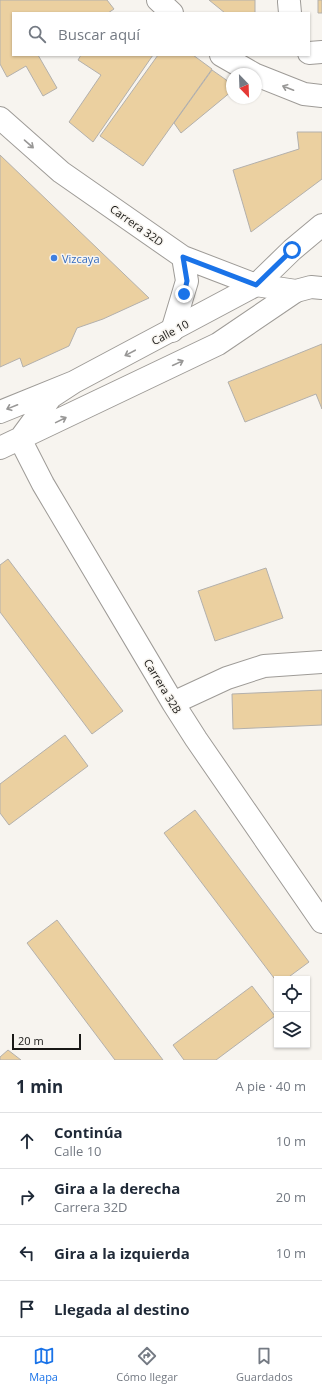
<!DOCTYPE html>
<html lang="es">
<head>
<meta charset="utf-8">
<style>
  :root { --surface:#fff; --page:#f6f6f7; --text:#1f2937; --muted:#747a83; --line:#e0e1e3; --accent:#1a73e8 }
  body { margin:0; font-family:"Open Sans",sans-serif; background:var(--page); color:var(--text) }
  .controls { position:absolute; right:12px; bottom:12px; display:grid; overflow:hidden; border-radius:0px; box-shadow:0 1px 3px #0004 }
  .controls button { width:36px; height:36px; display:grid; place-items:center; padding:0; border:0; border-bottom:1px solid var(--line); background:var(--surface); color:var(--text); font:20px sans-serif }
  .compass { position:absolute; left:226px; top:68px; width:36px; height:36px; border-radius:50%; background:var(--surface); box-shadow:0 1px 3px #0004; rotate:157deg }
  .scale { position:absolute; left:12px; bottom:10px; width:69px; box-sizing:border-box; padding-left:4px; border:2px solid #191816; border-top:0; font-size:11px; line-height:14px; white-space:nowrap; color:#191816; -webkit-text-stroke:3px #f7f4ef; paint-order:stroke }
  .stop { position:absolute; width:12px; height:12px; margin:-9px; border:3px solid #1a73e8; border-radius:50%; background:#fff }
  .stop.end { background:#1a73e8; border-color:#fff; box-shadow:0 1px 4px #0008 }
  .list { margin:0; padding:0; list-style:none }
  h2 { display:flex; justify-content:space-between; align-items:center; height:52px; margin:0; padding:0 16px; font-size:17px }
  h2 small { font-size:13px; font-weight:400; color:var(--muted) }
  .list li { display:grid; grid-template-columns:26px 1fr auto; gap:12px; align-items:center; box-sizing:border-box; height:56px; padding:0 16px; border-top:1px solid var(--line) }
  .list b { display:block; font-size:15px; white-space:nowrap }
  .list p { margin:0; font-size:13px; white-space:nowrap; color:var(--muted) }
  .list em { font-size:13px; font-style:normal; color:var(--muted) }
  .icon { flex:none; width:22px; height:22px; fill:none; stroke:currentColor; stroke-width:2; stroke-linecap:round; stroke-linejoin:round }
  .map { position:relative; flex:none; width:322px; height:1060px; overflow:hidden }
  .search { position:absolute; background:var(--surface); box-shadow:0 1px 3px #0004; left:12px; right:12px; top:12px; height:44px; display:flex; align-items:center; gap:10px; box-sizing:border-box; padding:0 14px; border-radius:0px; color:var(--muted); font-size:15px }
  .sheet { height:276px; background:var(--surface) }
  nav { display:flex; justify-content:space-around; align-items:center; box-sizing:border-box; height:56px; border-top:1px solid var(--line); background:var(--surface); font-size:11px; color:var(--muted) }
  nav a { display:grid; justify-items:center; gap:2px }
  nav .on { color:var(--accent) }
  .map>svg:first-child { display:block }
  .building { fill:#ebd0a0; stroke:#b3b0ac }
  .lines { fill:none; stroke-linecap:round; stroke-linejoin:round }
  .minor-casing { stroke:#9e9b97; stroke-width:24 }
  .major-casing { stroke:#9e9b97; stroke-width:24 }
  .minor { stroke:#fff; stroke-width:22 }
  .major { stroke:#fff; stroke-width:22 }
  .oneway { stroke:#989796 }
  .route { stroke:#1a73e8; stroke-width:5 }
  .shop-dot { fill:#3f7fe0; stroke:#f7f4ef; stroke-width:1.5 }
  .labels { text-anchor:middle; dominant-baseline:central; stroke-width:3; stroke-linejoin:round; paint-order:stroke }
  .street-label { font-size:11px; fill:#191816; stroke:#f7f4ef }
  .shop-label { font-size:11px; fill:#366cbe; stroke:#f7f4ef; text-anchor:start }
</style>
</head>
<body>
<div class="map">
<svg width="322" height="1060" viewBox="0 0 322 1060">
  <rect width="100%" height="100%" fill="#f7f4ef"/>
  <path class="building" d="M 0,0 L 107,0 L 114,9 L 108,13 L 13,13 L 13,55 L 38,55 L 57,88 L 43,96 L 26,66 L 7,77 L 0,64 Z
    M 209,0 L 255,0 L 255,13 L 225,13 Z
    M 318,0 L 322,0 L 322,13 L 318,13 Z
    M 81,55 L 153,55 L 93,142 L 69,122 L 101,75 L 78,60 Z
    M 158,55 L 193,55 L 212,69 L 143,166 L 100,136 Z
    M 212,70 L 232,84 L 232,91 L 181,133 L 174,123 Z
    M 297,132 L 322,132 L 322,179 L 251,232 L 233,170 L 299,149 Z
    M 0,155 L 149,298 L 103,319 L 77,328 L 69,346 L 23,367 L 20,358 L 0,367 Z
    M 322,344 L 322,409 L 316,394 L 245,422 L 228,382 Z
    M 8,559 L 123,711 L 92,734 L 0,612 L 0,565 Z
    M 266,568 L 283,618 L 215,641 L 198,591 Z
    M 322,690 L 322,725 L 233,729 L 232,694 Z
    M 65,735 L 88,766 L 9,825 L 0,813 L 0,784 Z
    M 195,810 L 309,962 L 286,979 L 277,979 L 277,982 L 164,833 Z
    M 57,920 L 163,1060 L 115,1060 L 27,943 Z
    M 252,986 L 275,1016 L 216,1060 L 184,1060 L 173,1045 Z
    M 8,1050 L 21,1060 L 0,1060 L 0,1057 Z"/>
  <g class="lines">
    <g class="minor-casing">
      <path id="minor" d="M 289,2 L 290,13
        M 309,53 L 322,52
        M 74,382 L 51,397 L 20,439 L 43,484 L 173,703 L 196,739 L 322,922
        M 0,412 L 74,382 L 256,285 L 292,250 L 322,225
        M 0,448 L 218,344 L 296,291
        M 173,703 L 227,678 L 264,666 L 322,662"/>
    </g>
    <g class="major-casing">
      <path id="major" d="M 158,0 L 172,13
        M 221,55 L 254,74
        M 256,75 L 304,94 L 322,96
        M 0,118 L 61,172 L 183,257 L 256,285 L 296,291 L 311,287 L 322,288
        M 172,331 L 187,281 L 183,257"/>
    </g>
    <use href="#minor" class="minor"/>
    <use href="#major" class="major"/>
  </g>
  <defs><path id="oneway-shaft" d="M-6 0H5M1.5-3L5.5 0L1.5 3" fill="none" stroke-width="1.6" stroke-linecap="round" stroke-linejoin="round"/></defs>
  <g class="oneway">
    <use href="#oneway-shaft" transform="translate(288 88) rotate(-159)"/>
    <use href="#oneway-shaft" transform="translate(29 144) rotate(41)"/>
    <use href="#oneway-shaft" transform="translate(130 353) rotate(152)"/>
    <use href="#oneway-shaft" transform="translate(178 363) rotate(-25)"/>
    <use href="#oneway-shaft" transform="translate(12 407) rotate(158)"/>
    <use href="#oneway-shaft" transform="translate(61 420) rotate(-26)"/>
  </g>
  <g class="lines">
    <path class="route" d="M 184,294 L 187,281 L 183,257 L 256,285 L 292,250"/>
  </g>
  <circle class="shop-dot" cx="54" cy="258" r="4"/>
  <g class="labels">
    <g class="street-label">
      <text transform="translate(137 225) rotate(35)">Carrera 32D</text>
      <text transform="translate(170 332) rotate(-28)">Calle 10</text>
      <text transform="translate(163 686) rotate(59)">Carrera 32B</text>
    </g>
    <g class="shop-label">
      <text x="62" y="258">Vizcaya</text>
    </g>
  </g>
</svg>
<div class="controls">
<button><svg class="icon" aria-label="locate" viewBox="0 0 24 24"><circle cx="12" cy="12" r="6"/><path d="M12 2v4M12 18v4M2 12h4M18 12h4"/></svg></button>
<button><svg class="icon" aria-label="layers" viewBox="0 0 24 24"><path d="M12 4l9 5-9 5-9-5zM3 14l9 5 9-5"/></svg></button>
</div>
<svg class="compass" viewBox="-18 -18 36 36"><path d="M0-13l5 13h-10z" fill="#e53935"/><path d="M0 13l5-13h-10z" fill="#747a83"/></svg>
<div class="scale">20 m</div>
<div class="stop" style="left:292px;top:250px"></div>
<div class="stop end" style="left:184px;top:294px"></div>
<div class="search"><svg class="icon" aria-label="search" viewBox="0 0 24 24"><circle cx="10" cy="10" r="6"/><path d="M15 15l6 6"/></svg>Buscar aquí</div>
</div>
<section class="sheet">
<h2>1 min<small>A pie · 40 m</small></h2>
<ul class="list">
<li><svg class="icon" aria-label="ahead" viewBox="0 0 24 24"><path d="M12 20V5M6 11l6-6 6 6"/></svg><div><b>Continúa</b><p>Calle 10</p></div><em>10 m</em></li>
<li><svg class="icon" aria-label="right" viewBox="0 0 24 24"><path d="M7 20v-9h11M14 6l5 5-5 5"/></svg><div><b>Gira a la derecha</b><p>Carrera 32D</p></div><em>20 m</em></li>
<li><svg class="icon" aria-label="left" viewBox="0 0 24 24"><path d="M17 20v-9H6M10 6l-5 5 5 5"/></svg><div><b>Gira a la izquierda</b></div><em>10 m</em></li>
<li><svg class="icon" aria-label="arrive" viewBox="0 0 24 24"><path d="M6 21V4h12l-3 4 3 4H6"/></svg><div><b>Llegada al destino</b></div></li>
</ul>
</section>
<nav>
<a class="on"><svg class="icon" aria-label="map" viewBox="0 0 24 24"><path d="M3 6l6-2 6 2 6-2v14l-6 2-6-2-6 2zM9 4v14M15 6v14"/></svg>Mapa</a>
<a><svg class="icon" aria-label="directions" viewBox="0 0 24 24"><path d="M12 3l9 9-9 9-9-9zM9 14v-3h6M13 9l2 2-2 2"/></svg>Cómo llegar</a>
<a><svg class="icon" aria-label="saved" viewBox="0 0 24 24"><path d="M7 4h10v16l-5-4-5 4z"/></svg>Guardados</a>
</nav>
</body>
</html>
